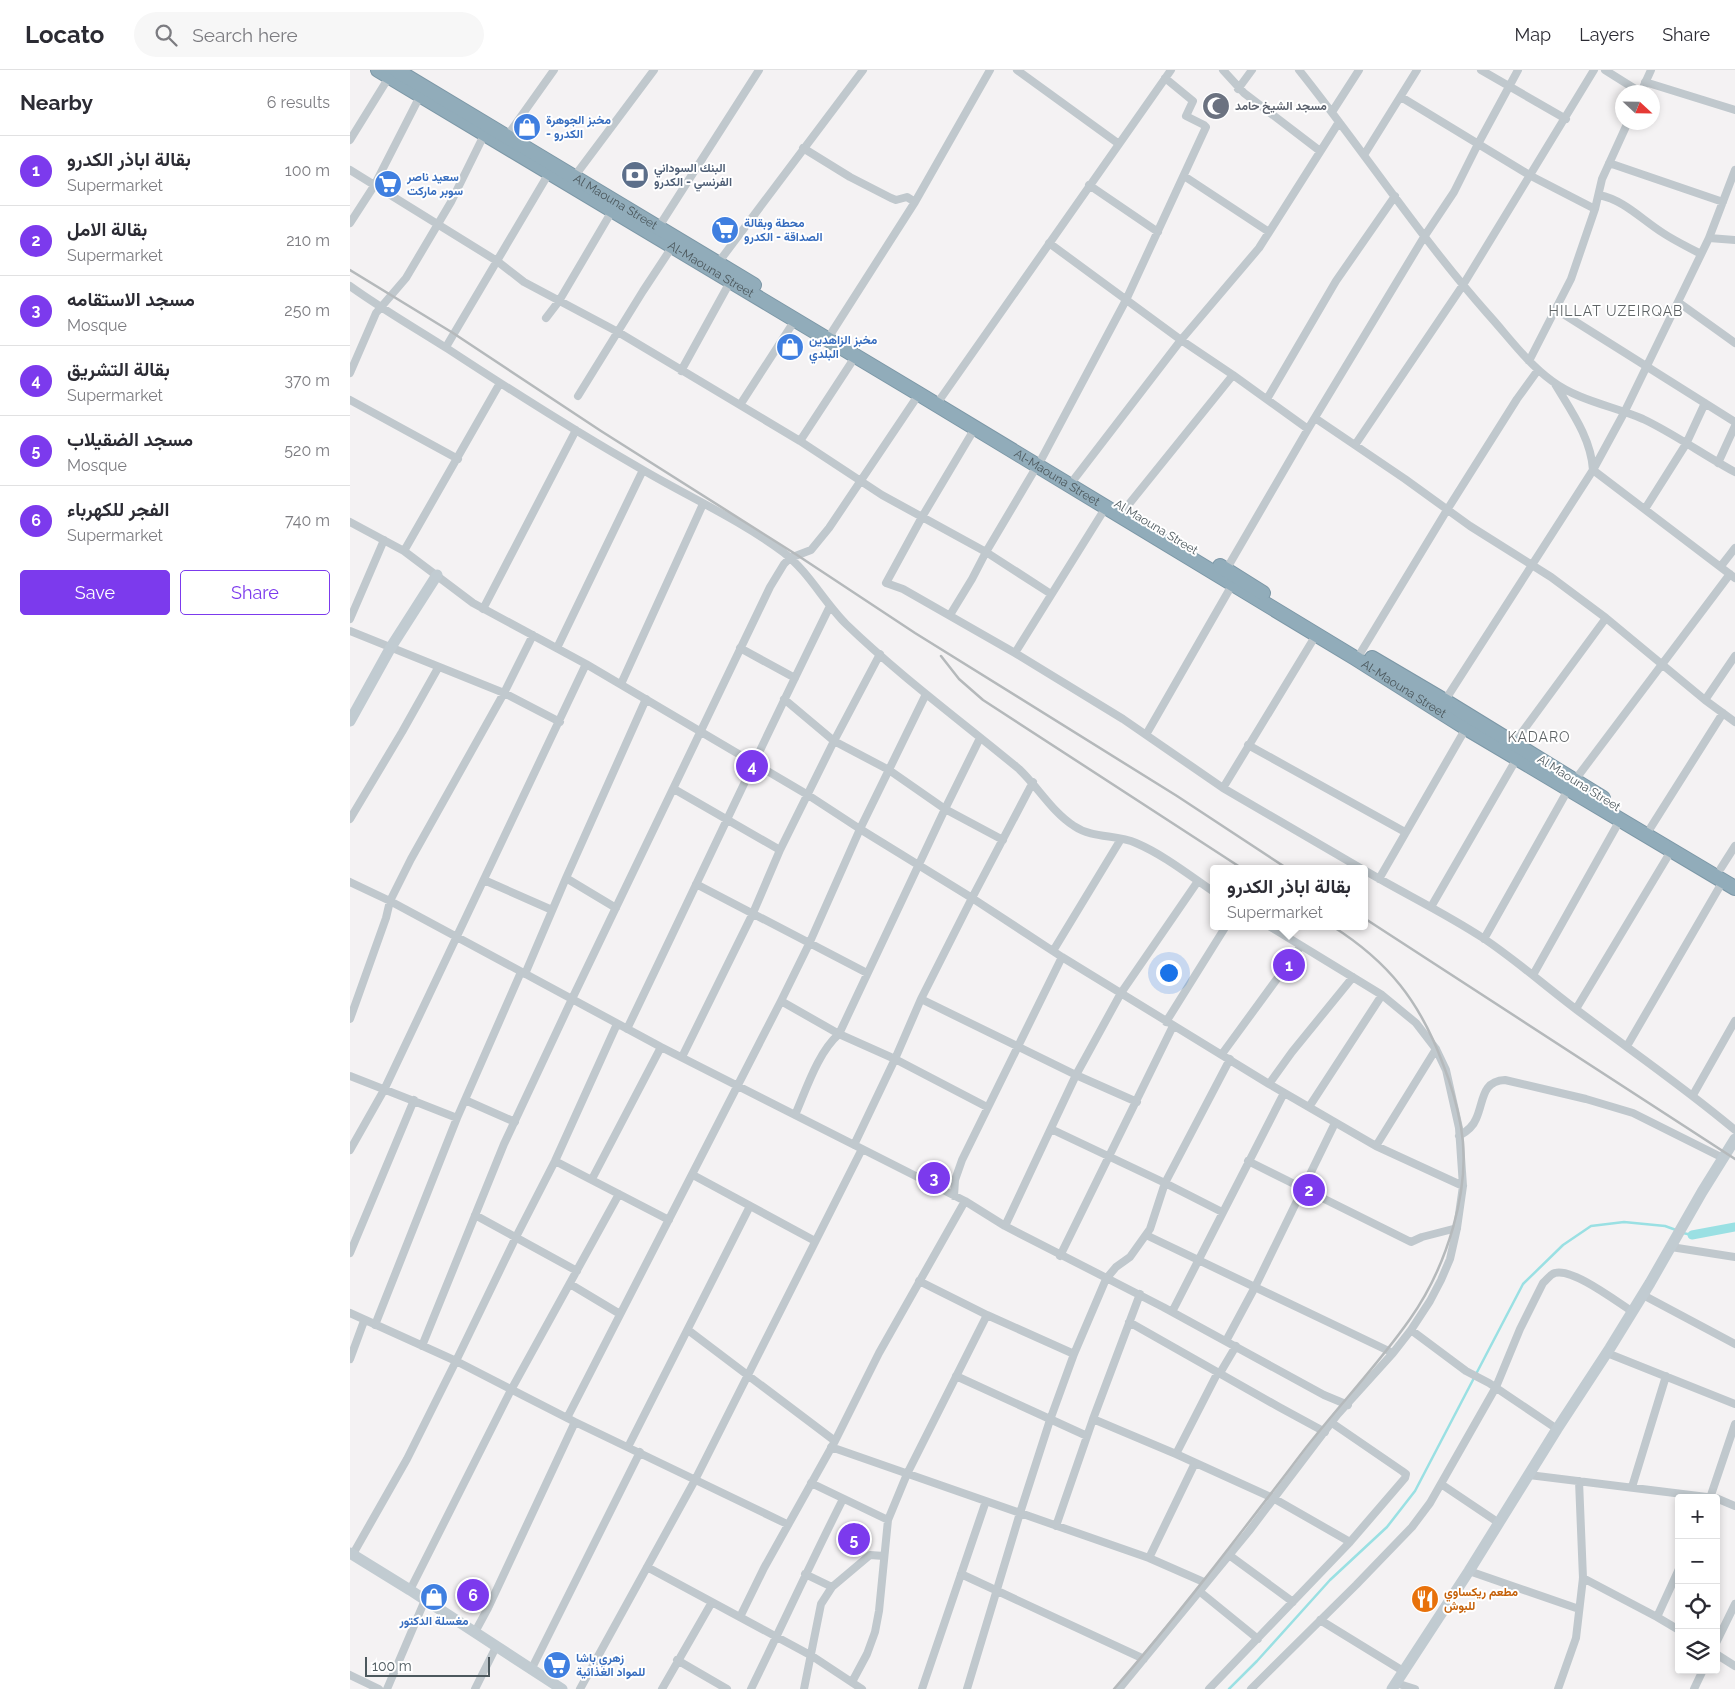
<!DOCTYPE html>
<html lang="en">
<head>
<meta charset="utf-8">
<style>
  :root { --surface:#fff; --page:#f7f7f7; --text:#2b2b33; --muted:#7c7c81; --line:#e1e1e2; --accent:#7c3aed }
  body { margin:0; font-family:Raleway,Vazirmatn,sans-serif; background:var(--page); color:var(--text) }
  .controls { position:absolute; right:15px; bottom:15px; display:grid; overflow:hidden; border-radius:5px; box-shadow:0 2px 8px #0003 }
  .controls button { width:45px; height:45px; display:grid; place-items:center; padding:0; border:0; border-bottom:1px solid var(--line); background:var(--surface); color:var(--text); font:25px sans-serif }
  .compass { position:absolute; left:1265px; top:15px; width:45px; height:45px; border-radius:50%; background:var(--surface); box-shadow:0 2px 8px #0003; rotate:112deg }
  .scale { position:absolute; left:15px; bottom:12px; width:125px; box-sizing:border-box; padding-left:5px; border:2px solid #4c585d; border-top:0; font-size:14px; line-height:18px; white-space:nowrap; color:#4c585d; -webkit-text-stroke:4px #fff; paint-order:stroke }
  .you { position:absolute; left:818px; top:902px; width:18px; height:18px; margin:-12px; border:4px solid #fff; border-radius:50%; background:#1a73e8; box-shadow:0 0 0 8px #1a73e833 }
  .badge { display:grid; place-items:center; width:32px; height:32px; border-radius:50%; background:var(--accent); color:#fff; font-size:16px; font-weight:700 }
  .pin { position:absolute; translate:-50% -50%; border:2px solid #fff; box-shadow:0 1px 5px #0006 }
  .popup { position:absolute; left:860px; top:795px; width:158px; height:65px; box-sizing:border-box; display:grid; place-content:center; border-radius:5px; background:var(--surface); filter:drop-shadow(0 1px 4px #0005); font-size:16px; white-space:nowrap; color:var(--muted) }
  .popup b { font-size:19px; color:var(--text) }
  .popup::after { content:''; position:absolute; left:50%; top:100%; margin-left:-10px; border:10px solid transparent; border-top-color:var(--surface) }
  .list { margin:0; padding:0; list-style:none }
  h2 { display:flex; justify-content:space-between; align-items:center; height:65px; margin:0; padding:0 20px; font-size:21px }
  h2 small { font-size:16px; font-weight:400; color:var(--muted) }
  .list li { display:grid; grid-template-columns:32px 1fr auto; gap:15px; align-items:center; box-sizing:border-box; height:70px; padding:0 20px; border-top:1px solid var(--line) }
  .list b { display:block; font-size:19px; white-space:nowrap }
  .list p { margin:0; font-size:16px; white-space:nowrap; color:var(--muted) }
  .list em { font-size:16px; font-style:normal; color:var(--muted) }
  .actions { display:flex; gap:10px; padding:15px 20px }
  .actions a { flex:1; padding:11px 0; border:1px solid var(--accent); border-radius:5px; text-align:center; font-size:18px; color:var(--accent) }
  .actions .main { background:var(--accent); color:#fff }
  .icon { flex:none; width:28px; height:28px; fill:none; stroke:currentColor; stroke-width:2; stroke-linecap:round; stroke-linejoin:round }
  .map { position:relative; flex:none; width:1385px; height:1619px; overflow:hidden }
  header { display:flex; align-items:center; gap:30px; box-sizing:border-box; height:70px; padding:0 25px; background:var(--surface); border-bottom:1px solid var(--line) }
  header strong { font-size:24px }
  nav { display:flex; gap:28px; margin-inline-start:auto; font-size:18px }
  .search { width:350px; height:45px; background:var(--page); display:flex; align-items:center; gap:12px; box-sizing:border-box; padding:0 18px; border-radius:28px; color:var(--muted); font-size:19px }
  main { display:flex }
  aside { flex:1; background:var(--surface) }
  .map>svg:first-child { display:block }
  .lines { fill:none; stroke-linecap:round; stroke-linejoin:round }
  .stream { stroke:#9ae0e3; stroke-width:2.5 }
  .canal { stroke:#9ae0e3; stroke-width:9 }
  .highway-casing { stroke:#7c97a6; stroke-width:16 }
  .street { stroke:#c0c8cd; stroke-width:8 }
  .secondary { stroke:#c1cbd1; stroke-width:11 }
  .highway { stroke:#91acba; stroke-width:14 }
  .rail { stroke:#b5b9bb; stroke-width:2.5 }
  .labels { text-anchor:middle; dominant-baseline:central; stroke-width:4; stroke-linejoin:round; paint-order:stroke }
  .worship-label { font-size:12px; font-weight:bold; fill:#5b616d; stroke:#fff; text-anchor:start }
  .shop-label { font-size:12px; font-weight:bold; fill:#366cbe; stroke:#fff; text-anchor:start }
  .service-label { font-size:12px; font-weight:bold; fill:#4e5e75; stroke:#fff; text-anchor:start }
  .street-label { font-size:12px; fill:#4c585d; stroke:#fff }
  .food-label { font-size:12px; font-weight:bold; fill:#c56008; stroke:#fff; text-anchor:start }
  .neighbourhood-label { font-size:14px; letter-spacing:1px; fill:#5f6466; stroke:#fff }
</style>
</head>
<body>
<header>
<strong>Locato</strong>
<div class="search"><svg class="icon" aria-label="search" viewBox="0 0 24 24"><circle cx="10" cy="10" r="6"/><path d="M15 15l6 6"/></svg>Search here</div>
<nav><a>Map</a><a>Layers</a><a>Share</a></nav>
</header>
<main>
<aside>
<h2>Nearby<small>6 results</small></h2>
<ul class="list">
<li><span class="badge">1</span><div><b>بقالة اباذر الكدرو</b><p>Supermarket</p></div><em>100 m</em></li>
<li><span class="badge">2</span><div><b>بقالة الامل</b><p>Supermarket</p></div><em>210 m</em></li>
<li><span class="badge">3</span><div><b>مسجد الاستقامه</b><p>Mosque</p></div><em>250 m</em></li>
<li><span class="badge">4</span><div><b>بقالة التشريق</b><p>Supermarket</p></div><em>370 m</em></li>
<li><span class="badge">5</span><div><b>مسجد الضقيلاب</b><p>Mosque</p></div><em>520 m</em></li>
<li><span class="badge">6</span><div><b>الفجر للكهرباء</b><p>Supermarket</p></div><em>740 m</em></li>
</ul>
<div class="actions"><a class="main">Save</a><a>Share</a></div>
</aside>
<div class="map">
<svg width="1385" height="1619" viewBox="0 0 1385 1619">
  <rect width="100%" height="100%" fill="#f4f2f3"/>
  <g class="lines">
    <path class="stream" d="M 1333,1163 L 1342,1165
      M 879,1619 L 907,1591 L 980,1510 L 1037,1457 L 1065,1421 L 1173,1214 L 1213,1175 L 1241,1156 L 1274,1152 L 1315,1156 L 1326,1160"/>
    <path class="canal" d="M 1342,1165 L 1385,1157"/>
    <g class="highway-casing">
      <g id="highway">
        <path id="s1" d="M 28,0 L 569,324 L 1005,588 L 1116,658 L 1385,818"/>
        <path id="s2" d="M 46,0 L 404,215"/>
        <path d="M 870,496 L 913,523"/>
        <path d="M 1022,588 L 1095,631 L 1253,728"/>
      </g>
    </g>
    <path class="street" d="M 667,0 L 769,74
      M 873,0 L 894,23 L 970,81
      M 949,0 C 1013,80 1069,166 1137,243 C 1158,266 1177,293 1202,311 C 1229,331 1263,336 1293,349 C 1323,363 1355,386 1385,402
      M 1131,0 L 1216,49
      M 1255,0 L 1290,22
      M 1295,12 L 1385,40
      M 888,19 L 902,0
      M 1291,22 L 1301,0
      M 1051,27 L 1181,106 L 1245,139
      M 982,42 L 1009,0
      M 157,66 L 204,0
      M 0,70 L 39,7
      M 453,78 L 500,107 L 541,128 L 546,130 L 557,127 L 565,132
      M 1014,85 L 1067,0
      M 1259,93 L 1373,132
      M 0,100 L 147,191 L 174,212 L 268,262 L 450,371 L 532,425 L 636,482 L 701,524
      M 834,106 L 919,162
      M 224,107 L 304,0
      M 739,115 L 808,162
      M 1249,125 C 1274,130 1291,149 1313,163 C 1325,171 1338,177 1351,184
      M 0,153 L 24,116 L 70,26
      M 308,158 L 409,0
      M 1359,168 L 1385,170
      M 699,173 L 831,270 L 883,305 L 958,359
      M 368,193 L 513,0
      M 0,216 C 32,239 65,258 98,279 C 162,321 226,362 293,400 C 339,427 390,450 433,482 C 458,501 474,532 496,554 C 550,606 611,651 669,699 C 688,717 702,742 724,756 C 743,769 766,764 786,773 C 814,785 839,805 864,822
      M 1328,232 L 1385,273
      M 1207,240 L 1385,352
      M 196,248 L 209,231 L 262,141
      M 482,262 L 565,132 L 640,0
      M 96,277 L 199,103
      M 1179,291 L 1221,209 L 1245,139 L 1252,109 L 1278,52
      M 331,301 L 380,212
      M 0,303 L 26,243 L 56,208 L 101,132 L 134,65
      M 1205,314 C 1221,341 1241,368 1243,400 L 1385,508
      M 228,326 L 293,221 L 322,177
      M 917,329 L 986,211 L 1045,126
      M 0,330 L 108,389
      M 390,335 L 445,250
      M 586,335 L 821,0
      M 965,348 L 1055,409 L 1120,456 L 1201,507 L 1256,548 L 1355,630 L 1385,652
      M 625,358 L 572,447 L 536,513 L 553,519 L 665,583 L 773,649 L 873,718 L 1012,799
      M 450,371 L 505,287
      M 1005,375 L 1113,215 L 1244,0
      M 692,388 L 776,230 L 856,57 L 854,55 L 836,46 L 843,31 L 815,8
      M 1368,393 L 1385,356
      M 725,408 L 831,270 L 909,178 L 989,52
      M 775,439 L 883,305
      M 1295,439 L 1336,374 L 1355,333
      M 0,452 L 54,481 L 123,533 L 236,594 L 458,725 L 510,759 L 622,828 L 712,887 L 919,1014 L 1026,1076 L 1113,1116
      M 54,481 L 150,313
      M 1371,496 L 1385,478
      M 876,500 L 958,359 L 1074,167 L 1104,122 L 1128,74 L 1168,0
      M 133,539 L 226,360
      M 600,545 L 622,509 L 636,482 L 687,396
      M 0,549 L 34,470
      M 0,561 L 154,623 L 210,652
      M 207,578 L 293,400
      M 390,578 L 445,608
      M 1011,582 L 1097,440 L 1167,329 L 1188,300
      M 665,583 L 756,437
      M 271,614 L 353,434
      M 434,629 L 484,671 L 539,700 L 595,739 L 653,770
      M 1355,630 L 1385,586
      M 1094,632 L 1243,400 L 1274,343 L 1359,168 L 1385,100
      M 797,663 L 882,515
      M 1164,673 L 1256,548
      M 898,675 L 1055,762
      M 1225,710 L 1380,504
      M 873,718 L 966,565
      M 324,719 L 430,780
      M 0,749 L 52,662 L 88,598
      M 1301,757 L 1373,643
      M 1371,798 L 1385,776
      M 1014,800 C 1053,823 1095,843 1133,868 C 1166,890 1195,916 1227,940 C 1280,980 1334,1017 1385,1060
      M 216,808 L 266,838
      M 1029,809 L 1116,658
      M 134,810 L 202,840
      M 0,812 L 40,831 L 311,977 L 615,1131 L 655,1156 L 813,1237 L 974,1325 L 998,1335
      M 346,814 L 517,903
      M 1081,837 L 1167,688
      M 1134,869 L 1219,718
      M 703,881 L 771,769
      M 175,904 L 216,808 L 296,629
      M 1183,905 L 1270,750
      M 571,929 L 726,1005 L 787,1032
      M 431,931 L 489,964 L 545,989 L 637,1037
      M 1226,939 L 1321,781
      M 0,949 L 36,848 L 40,831 L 61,789 L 154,623 L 183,565
      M 816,952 L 876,856
      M 277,959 C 345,818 411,676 480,536
      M 1277,976 L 1373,811
      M 872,984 L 951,876
      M 332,987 L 403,843 L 430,780 L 484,671 L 530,584
      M 0,1006 L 107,1048
      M 919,1014 L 942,982 L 1003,907
      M 1343,1025 L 1385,951
      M 115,1030 L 165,1052
      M 959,1037 L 1032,925
      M 445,1045 C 456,1020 468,982 489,964 L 595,739 L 630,668
      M 1109,1066 C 1116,1062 1123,1057 1126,1049 C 1134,1032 1131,1011 1155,1010 L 1236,1029 L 1283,1043 L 1373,1088
      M 504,1075 L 545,989 L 571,929 L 622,828 L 683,712
      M 1026,1076 L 1086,979
      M 0,1080 L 34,1020 L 236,594
      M 205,1091 L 319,1150
      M 898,1091 L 1061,1172 L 1072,1167 L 1107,1158
      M 343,1105 L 465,1171
      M 242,1109 L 311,977
      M 604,1126 L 605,1110 L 612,1090 L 712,887
      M 872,1142 L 815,1113 L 880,989
      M 125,1145 L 227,1201
      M 655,1156 L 726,1005 L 771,923 L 848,811
      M 796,1165 L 1043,1283
      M 1321,1177 L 1385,1187
      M 0,1183 L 64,1030
      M 710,1186 L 823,956
      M 569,1211 L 637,1245 L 724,1284
      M 220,1214 L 270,1244
      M 1293,1225 L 1385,1274
      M 822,1242 L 934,1023
      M 0,1243 L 106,1291 L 225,1352 L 437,1454
      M 779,1252 L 929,1337 L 975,1362
      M 25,1255 L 107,1048 L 171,902
      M 338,1260 L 485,1371
      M 1061,1260 L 1116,1301 L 1139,1313 L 1207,1359
      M 876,1271 L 905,1217 L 985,1053
      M 72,1276 L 154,1074 L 222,929 L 420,517 L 434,494 L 440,488 L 461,480 L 479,458 L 569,324
      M 1257,1283 L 1385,1334
      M 0,1289 L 14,1251
      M 870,1303 L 886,1276
      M 606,1306 L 737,1366
      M 217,1348 L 431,931 L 459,874 L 510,759 L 576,624
      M 743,1349 L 826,1384 L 923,1428 L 1000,1472
      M 278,1377 L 400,1136
      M 481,1377 L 799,1488 L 856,1513
      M 826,1384 L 868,1302
      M 1179,1405 L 1365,1428
      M 461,1413 L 538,1450
      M 1091,1414 L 1149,1453
      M 1282,1417 L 1316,1306
      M 1360,1428 L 1385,1354
      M 1366,1428 L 1385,1436
      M 706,1456 L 743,1349 L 790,1224
      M 3,1484 L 57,1389 L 106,1291 L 166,1167 L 205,1091 L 267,954
      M 879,1485 L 943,1532
      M 799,1488 L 845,1393
      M 297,1497 L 462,1586 L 512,1619
      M 1119,1501 L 1229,1539
      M 455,1504 L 482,1517
      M 611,1504 L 794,1589
      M 1233,1508 L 1307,1547 L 1329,1560
      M 60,1520 L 161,1320 L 269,1124
      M 849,1521 L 908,1569
      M 390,1547 L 414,1498 L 485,1371 L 529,1283 L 615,1131
      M 1307,1547 L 1329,1499
      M 970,1550 L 1053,1601
      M 125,1562 L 138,1538 L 225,1352
      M 1366,1573 L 1385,1534
      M 1366,1584 L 1385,1596
      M 327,1590 L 377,1619
      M 181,1600 L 290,1382
      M 0,1605 L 29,1619
      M 502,1612 L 517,1584 L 525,1562 L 529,1541 L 538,1450 L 557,1404 L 637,1245
      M 1046,1613 L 1065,1619
      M 37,1619 L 75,1530
      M 125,1619 L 146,1577
      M 230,1619 L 345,1410 L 512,1079
      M 312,1619 L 362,1532
      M 401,1619 C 432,1556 461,1492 493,1429
      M 454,1619 L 471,1534 L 482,1517 L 520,1485 L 534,1486
      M 572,1619 L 636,1431
      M 617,1619 L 670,1443 L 700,1350 L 724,1284 L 756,1209 L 766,1197 L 780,1187 L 800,1159 L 815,1113 L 701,1059
      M 769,1619 L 899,1461 L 987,1345 L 1043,1283 L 1061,1260 L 1080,1231 L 1091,1210 L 1100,1189 L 1107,1158 L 1113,1116 L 1109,1058 L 1096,1000 L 1086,979 L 1066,953 L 1032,925 L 919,856
      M 859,1619 L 1000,1472 L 1055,1408 L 1056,1404 L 1052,1401 L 982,1353
      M 901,1619 L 1006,1515 L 1062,1457 L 1080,1433 L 1146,1317 L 1170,1259 L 1193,1213 C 1197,1210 1200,1204 1205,1203 C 1223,1198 1267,1232 1283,1242
      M 1208,1619 L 1226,1568 L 1233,1508 L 1229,1411
      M 1344,1619 L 1353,1600"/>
    <path class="secondary" d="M 0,651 L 41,577 L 87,505
      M 0,1483 L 60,1520 L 212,1619
      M 1042,1619 L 1119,1501 L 1207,1359 L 1260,1278 L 1300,1213 L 1352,1122 L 1385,1069"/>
    <use href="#highway" class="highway"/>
    <path class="rail" d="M 0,200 L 103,263 L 251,361 L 447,485 L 565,563 L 827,726 L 938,799
      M 591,586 L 609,609 L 633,630 L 893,799
      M 1014,848 L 1385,1089
      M 764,1619 C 831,1542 893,1460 955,1379 C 989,1335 1028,1295 1060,1249 C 1096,1198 1122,1119 1111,1057 C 1107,1035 1101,1014 1093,994 C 1070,932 1039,892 982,856"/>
  </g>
  <defs>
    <g id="mosque-disc" transform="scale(1.4375)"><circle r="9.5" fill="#6b7280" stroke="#fff"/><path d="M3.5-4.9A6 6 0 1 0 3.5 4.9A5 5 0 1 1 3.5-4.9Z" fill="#fff"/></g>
    <g id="shop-disc" transform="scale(1.4375)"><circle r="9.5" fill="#3f7fe0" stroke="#fff"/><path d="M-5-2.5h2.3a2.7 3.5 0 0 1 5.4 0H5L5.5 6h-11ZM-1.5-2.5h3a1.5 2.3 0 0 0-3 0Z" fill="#fff"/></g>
    <g id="bank-disc" transform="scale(1.4375)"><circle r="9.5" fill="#5c6f8a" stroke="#fff"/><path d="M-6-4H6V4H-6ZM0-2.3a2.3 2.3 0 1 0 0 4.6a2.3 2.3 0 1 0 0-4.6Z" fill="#fff"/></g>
    <g id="supermarket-disc" transform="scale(1.4375)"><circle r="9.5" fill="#3f7fe0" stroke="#fff"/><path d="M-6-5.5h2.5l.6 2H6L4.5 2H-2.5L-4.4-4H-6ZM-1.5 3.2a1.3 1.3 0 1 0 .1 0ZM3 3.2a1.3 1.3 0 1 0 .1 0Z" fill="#fff"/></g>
    <g id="restaurant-disc" transform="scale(1.4375)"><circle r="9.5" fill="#e8710a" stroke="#fff"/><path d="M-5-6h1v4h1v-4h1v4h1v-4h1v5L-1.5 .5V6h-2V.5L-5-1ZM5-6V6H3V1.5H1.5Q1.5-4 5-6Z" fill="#fff"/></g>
  </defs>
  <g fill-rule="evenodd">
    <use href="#mosque-disc" x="866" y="36"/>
    <use href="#shop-disc" x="177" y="57"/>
    <use href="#bank-disc" x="285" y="105"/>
    <use href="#supermarket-disc" x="38" y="114"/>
    <use href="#supermarket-disc" x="375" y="160"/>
    <use href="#shop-disc" x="440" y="277"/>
    <use href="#shop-disc" x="84" y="1527"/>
    <use href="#restaurant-disc" x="1075" y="1529"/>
    <use href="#supermarket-disc" x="207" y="1595"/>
  </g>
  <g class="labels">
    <g class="worship-label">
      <text x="885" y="36">مسجد الشيخ حامد</text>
    </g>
    <g class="shop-label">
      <text x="196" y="50">مخبز الجوهرة<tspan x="196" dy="14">- الكدرو</tspan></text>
      <text x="57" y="107">سعيد ناصر<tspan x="57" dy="14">سوبر ماركت</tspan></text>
      <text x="394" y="153">محطة وبقالة<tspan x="394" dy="14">الصداقة - الكدرو</tspan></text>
      <text x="459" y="270">مخبز الزاهدين<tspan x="459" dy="14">البلدي</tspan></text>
      <text x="84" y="1551" text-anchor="middle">مغسلة الدكتور</text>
      <text x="226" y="1588">زهري باشا<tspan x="226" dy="14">للمواد الغذائية</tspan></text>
    </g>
    <g class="service-label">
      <text x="304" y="98">البنك السوداني<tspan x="304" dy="14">الفرنسي - الكدرو</tspan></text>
    </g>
    <g class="street-label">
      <text stroke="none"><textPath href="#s2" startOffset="256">Al Maouna Street</textPath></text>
      <text stroke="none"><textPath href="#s1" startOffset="388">Al-Maouna Street</textPath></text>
      <text stroke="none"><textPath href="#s1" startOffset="792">Al-Maouna Street</textPath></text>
      <text transform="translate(806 457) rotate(31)">Al Maouna Street</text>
      <text stroke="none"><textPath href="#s1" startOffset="1198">Al-Maouna Street</textPath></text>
      <text transform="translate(1229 713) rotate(32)">Al Maouna Street</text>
    </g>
    <g class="food-label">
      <text x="1094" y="1522">مطعم ريكساوي<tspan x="1094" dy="14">للبوش</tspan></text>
    </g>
    <g class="neighbourhood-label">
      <text x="1266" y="241">HILLAT UZEIRQAB</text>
      <text x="1189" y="667">KADARO</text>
    </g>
  </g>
</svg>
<div class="controls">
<button>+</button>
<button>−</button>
<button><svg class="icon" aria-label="locate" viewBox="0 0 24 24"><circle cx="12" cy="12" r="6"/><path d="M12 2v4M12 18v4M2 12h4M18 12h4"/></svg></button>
<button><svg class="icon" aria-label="layers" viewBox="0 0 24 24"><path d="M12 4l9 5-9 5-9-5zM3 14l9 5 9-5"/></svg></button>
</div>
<svg class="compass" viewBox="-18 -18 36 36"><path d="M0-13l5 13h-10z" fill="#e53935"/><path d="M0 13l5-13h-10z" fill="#7c7c81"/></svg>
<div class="scale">100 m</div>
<div class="you"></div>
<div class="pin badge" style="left:939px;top:895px">1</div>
<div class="popup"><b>بقالة اباذر الكدرو</b>Supermarket</div>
<div class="pin badge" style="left:959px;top:1120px">2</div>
<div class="pin badge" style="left:584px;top:1108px">3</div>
<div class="pin badge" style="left:402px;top:696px">4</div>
<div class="pin badge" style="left:504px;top:1469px">5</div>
<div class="pin badge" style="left:123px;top:1525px">6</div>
</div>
</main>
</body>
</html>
